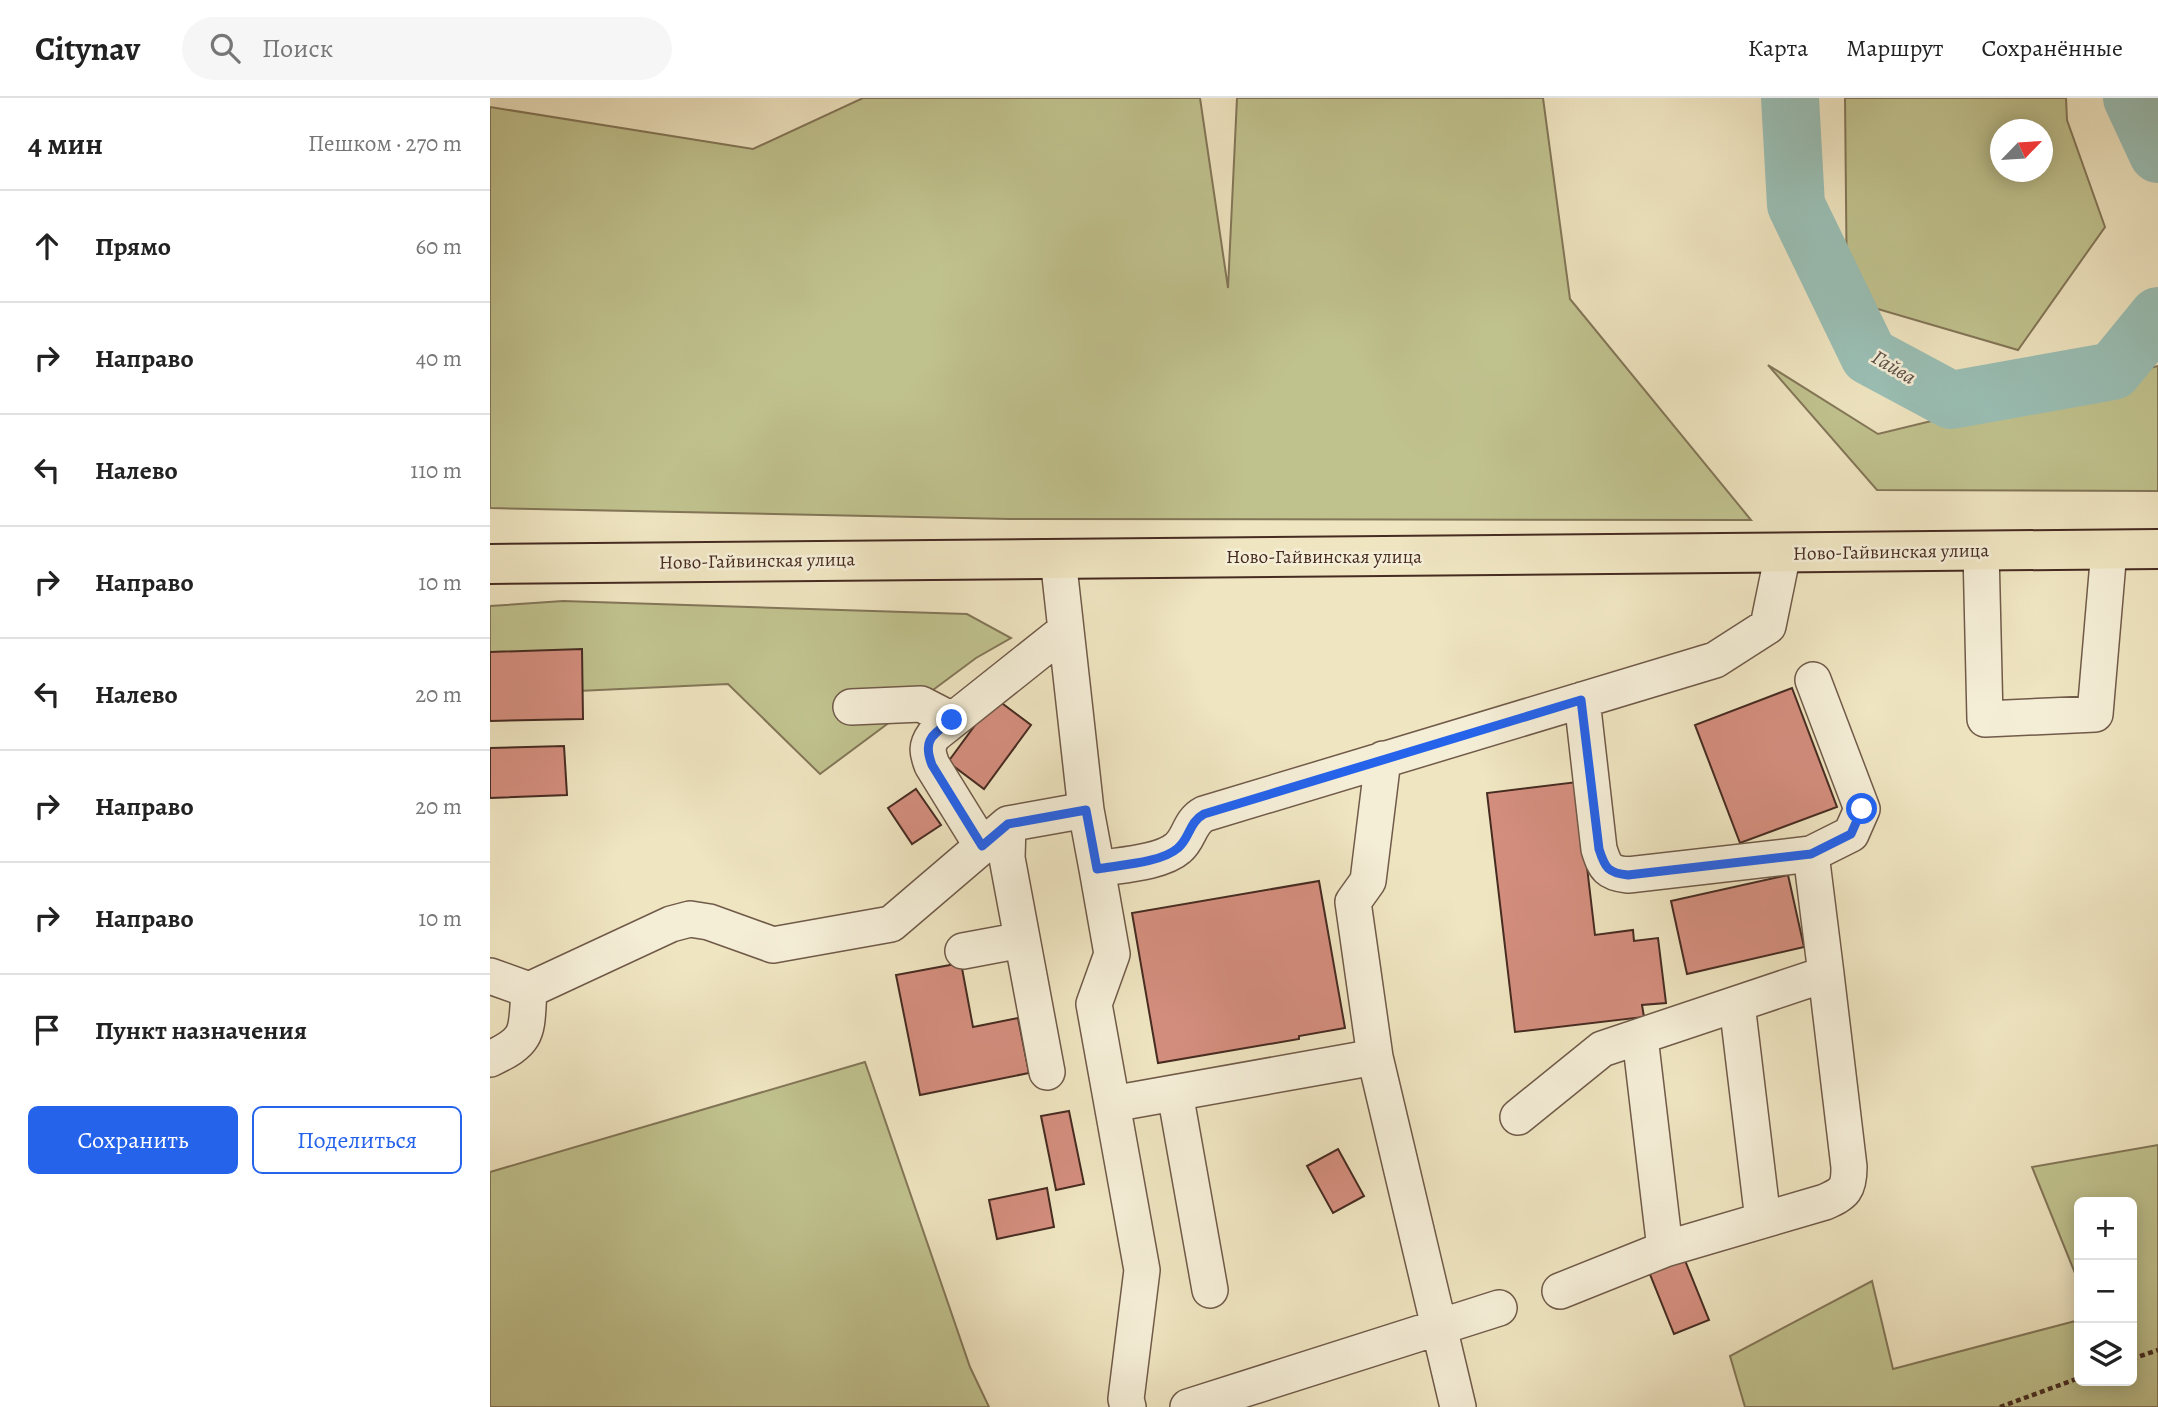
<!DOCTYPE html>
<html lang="ru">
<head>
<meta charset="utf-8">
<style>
  :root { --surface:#fff; --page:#f6f6f6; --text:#222; --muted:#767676; --line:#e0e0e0; --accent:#2563eb }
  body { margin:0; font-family:Alegreya,serif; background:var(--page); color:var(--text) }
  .controls { position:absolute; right:21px; bottom:21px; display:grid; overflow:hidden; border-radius:10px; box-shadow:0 4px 18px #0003 }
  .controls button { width:63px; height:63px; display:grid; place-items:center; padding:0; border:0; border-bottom:2px solid var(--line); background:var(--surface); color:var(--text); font:35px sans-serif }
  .compass { position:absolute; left:1500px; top:21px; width:63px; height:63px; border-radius:50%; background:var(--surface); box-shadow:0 4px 18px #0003; rotate:65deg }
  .stop { position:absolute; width:21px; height:21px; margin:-16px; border:5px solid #2563eb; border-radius:50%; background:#fff }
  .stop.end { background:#2563eb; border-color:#fff; box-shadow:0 2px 7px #0008 }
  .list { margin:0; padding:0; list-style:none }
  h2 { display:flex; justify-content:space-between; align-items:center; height:91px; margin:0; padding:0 28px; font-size:30px }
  h2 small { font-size:23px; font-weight:400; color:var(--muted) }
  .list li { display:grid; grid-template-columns:46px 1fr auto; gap:21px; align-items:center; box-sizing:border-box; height:112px; padding:0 28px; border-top:2px solid var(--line) }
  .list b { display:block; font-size:26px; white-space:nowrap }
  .list em { font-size:23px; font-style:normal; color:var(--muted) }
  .actions { display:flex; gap:14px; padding:21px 28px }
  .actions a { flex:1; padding:16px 0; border:2px solid var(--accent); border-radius:10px; text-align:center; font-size:24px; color:var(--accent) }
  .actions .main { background:var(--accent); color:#fff }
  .icon { flex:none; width:38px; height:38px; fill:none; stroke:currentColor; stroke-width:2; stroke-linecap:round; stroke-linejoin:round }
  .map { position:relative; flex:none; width:1668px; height:1309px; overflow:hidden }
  header { display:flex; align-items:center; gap:42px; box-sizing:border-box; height:98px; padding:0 35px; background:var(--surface); border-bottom:2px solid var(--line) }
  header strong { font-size:33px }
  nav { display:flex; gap:38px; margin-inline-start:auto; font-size:24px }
  .search { width:490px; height:63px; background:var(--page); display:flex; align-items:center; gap:18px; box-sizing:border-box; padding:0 24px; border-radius:38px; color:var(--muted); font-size:26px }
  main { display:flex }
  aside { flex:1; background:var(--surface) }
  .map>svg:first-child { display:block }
  .green { fill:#c0c28e; stroke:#837658; stroke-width:2; fill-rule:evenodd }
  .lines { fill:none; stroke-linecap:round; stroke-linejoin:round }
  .river { stroke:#9abfb5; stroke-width:58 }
  .building { fill:#d48e7e; stroke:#462b21; stroke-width:2 }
  .minor-casing { stroke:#705a49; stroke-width:38 }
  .major-casing { stroke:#462b21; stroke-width:42 }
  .path { stroke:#462b21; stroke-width:4.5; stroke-dasharray:5 3.5; stroke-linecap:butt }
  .minor { stroke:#f5eed7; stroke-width:35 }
  .major { stroke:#efe5c1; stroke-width:38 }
  .route { stroke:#2563eb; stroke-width:9 }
  .labels { text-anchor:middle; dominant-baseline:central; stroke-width:5; stroke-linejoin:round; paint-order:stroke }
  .street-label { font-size:19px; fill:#462b21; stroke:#f5eed7 }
  .water-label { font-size:21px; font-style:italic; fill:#5b5046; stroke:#f5eed7 }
</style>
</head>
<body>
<header>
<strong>Citynav</strong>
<div class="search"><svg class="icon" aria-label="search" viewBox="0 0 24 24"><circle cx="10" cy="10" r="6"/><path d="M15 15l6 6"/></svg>Поиск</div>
<nav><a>Карта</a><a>Маршрут</a><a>Сохранённые</a></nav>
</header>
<main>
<aside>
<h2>4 мин<small>Пешком · 270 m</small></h2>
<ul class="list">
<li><svg class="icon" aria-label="ahead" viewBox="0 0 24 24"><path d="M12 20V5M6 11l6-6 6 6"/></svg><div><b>Прямо</b></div><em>60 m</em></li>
<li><svg class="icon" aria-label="right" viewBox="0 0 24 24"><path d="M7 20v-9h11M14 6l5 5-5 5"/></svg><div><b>Направо</b></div><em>40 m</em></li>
<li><svg class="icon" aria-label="left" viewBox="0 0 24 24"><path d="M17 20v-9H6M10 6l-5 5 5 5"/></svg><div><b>Налево</b></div><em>110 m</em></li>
<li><svg class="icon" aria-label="right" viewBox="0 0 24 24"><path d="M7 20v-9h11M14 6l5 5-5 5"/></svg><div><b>Направо</b></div><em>10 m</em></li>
<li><svg class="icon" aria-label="left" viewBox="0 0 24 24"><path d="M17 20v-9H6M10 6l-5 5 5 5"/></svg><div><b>Налево</b></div><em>20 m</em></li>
<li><svg class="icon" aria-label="right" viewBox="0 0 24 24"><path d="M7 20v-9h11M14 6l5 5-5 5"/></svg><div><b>Направо</b></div><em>20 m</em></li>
<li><svg class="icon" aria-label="right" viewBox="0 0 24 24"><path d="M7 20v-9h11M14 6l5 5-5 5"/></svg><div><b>Направо</b></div><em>10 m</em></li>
<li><svg class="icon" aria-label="arrive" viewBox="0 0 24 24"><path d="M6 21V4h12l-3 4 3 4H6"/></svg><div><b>Пункт назначения</b></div></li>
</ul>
<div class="actions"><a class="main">Сохранить</a><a>Поделиться</a></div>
</aside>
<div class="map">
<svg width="1668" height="1309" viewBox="0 0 1668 1309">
  <rect width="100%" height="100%" fill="#efe5c1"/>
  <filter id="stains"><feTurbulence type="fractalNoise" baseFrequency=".00286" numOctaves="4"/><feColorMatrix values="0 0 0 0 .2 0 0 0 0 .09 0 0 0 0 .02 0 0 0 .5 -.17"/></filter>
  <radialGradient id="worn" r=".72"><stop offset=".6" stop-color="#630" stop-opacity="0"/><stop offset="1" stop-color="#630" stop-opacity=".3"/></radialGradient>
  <path class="green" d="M 373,0 L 710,0 L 738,190 L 747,0 L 1053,0 L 1080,201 L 1261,422 L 520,421 L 0,410 L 0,9 L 263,51 Z
    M 1355,0 L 1576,0 L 1577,22 L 1615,129 L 1528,252 L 1357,202 ZM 1510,32 L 1552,32 L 1552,74 L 1510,74 Z
    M 1278,267 L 1388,336 L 1668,268 L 1668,393 L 1387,392 Z
    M 73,503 L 477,516 L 521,540 L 486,560 L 330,676 L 238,586 L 0,597 L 0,508 Z
    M 375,964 L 480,1269 L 499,1309 L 0,1309 L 0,1074 Z
    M 1668,1047 L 1668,1309 L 1255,1309 L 1240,1258 L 1382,1183 L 1403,1271 L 1589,1222 L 1589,1283 L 1642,1283 L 1642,1104 L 1589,1104 L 1589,1185 L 1542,1069 Z"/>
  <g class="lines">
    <path class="river" d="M 1300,0 L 1306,107 L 1379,258 L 1461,302 L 1623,273 L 1668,218
      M 1642,0 L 1668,56"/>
  </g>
  <path class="building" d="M 92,551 L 93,621 L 0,623 L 0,554 Z
    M 1302,590 L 1347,709 L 1250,745 L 1205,627 Z
    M 505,600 L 541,627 L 494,691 L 458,664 Z
    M 74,648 L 77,697 L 0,700 L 0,650 Z
    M 1087,684 L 1105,837 L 1143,832 L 1144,843 L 1168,840 L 1176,905 L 1152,907 L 1154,919 L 1025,934 L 997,695 Z
    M 426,691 L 451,727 L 422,746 L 398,710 Z
    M 1298,777 L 1314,849 L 1197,876 L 1181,803 Z
    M 829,783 L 855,930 L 809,938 L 809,941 L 668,965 L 642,815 Z
    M 471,865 L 483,929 L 528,920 L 539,975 L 430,997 L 406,877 Z
    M 579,1013 L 594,1086 L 566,1092 L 551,1018 Z
    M 848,1051 L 874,1098 L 843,1115 L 817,1068 Z
    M 557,1090 L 564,1129 L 507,1141 L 499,1102 Z
    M 1192,1155 L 1219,1222 L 1184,1236 L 1157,1169 Z"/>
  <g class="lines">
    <g class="minor-casing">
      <path id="minor" d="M 1491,453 L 1495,621 L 1605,616 L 1619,452
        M 361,609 L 431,606 L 462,622
        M 893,661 L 878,783 L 863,804 L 885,959 L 968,1309
        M 596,712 L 607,771 C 629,767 671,765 688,750 C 700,740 699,724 714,716 L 1225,562 L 1278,528 L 1293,455
        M 518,726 L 517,760 L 557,974
        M 492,748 L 442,667 C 437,654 436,648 444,637 L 576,532
        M 1321,756 L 1361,736 L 1372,711 L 1323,582
        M 607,771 L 622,856 L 604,906 L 652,1172 L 636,1301 L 638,1309
        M 473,853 L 532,842
        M 0,878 L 39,892
        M 1247,906 L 1273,1122
        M 1150,939 L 1175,1151
        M 0,961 C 41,942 36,934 39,892 L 181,826 L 200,821 L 219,824 L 283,847 L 401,826 L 518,726 L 596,712 L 568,460
        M 685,995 L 720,1192
        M 622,1006 L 885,959
        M 1028,1019 L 1112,951 L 1336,876 L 1321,756 L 1138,777 C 1118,775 1115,770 1109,751 L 1092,602
        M 1070,1193 L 1175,1151 L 1335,1104 C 1355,1095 1359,1091 1359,1069 L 1336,876
        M 698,1309 L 1009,1210"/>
    </g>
    <g class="major-casing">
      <path id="major" d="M 0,466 L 1668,451"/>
    </g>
    <path class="path" d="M 1642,1261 L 1668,1252
      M 1510,1309 L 1589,1280"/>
    <use href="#minor" class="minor"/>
    <use href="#major" class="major"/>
  </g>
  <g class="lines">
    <path class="route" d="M 462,622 C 443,637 432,641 442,667 L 492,748 L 518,726 L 596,712 L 607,771 C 629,767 671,765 688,750 C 700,740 699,724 714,716 L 1091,602 L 1109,751 C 1115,770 1118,775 1138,777 L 1321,756 L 1361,736 L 1372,711"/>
  </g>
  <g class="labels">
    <g class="street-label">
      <text transform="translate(1401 454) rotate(-1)">Ново-Гайвинская улица</text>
      <text x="834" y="459">Ново-Гайвинская улица</text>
      <text transform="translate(267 463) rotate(-1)">Ново-Гайвинская улица</text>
    </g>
    <g class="water-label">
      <text transform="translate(1404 269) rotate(31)">Гайва</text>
    </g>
  </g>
  <rect width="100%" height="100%" filter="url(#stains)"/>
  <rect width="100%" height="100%" fill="url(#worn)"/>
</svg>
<div class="controls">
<button>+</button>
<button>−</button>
<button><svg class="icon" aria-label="layers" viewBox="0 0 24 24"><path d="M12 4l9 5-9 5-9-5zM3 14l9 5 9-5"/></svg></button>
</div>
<svg class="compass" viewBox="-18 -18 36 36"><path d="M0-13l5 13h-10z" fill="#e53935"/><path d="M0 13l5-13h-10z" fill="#767676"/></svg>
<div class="stop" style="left:1372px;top:711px"></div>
<div class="stop end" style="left:462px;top:622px"></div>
</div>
</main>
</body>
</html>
